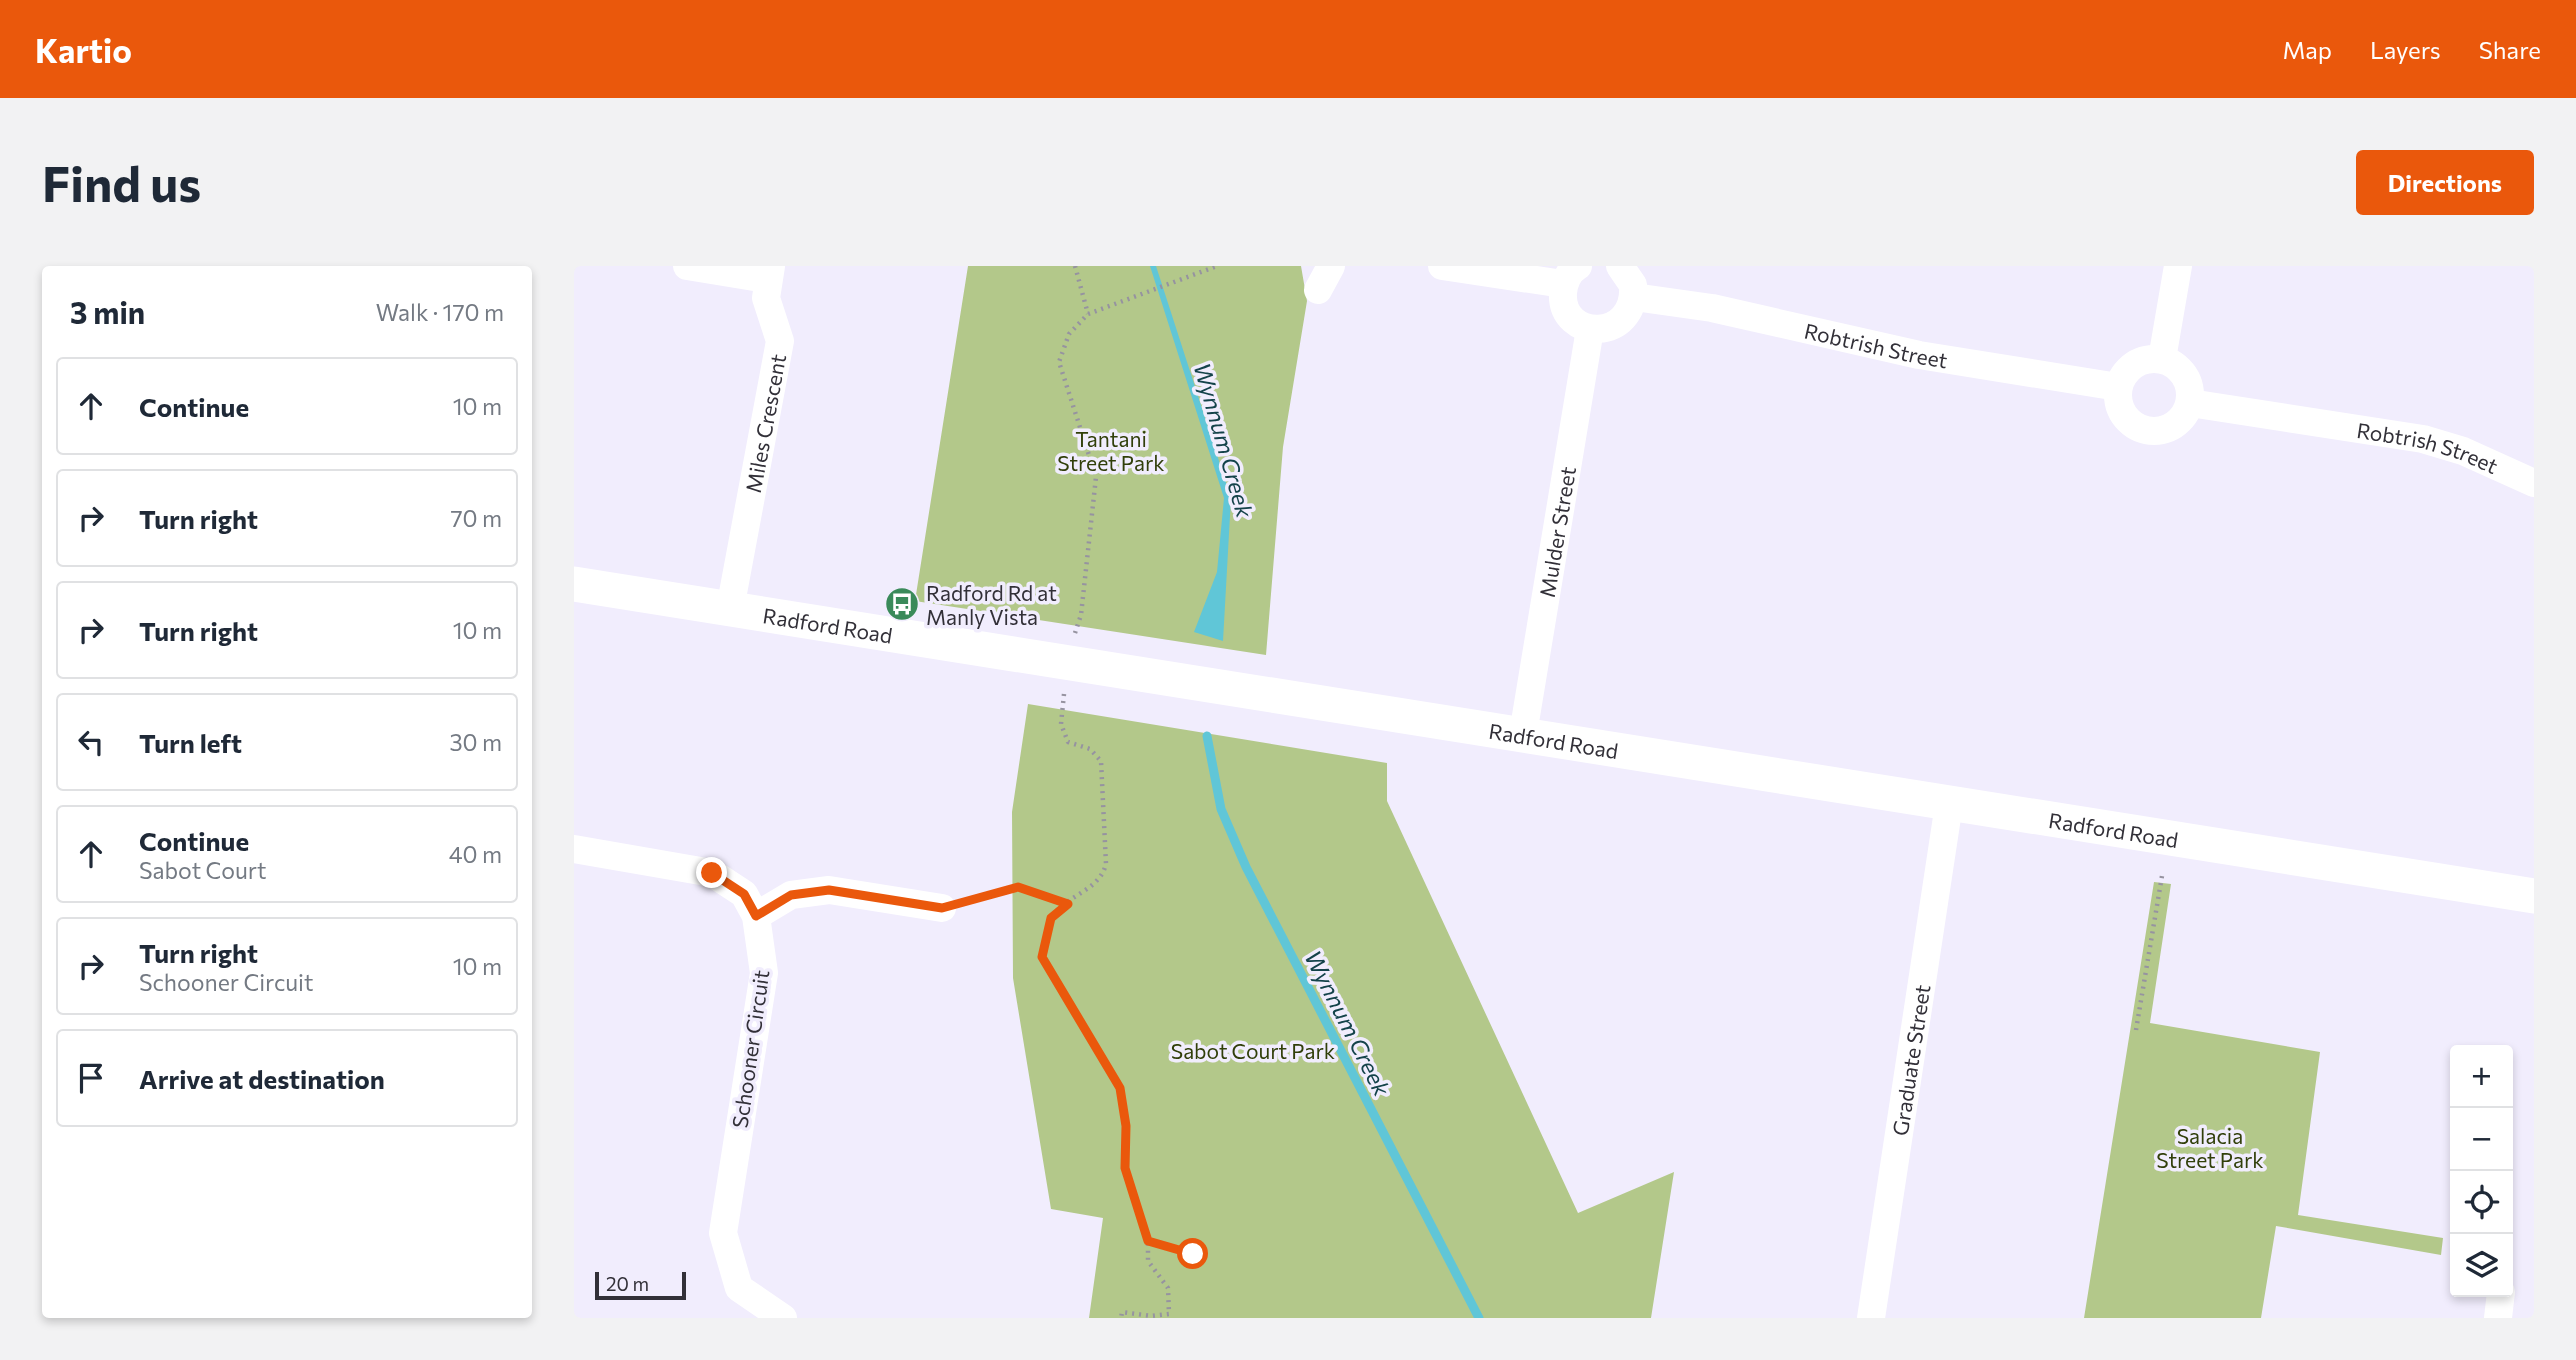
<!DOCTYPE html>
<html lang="en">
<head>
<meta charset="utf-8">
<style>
  :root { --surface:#fff; --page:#f2f2f3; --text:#1f2937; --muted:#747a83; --line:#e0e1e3; --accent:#ea580c }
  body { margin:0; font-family:Commissioner,sans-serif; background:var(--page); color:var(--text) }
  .controls { position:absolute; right:21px; bottom:21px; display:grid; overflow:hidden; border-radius:7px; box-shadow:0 4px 10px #0003 }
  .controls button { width:63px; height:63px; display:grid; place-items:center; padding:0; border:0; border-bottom:2px solid var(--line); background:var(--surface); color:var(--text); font:35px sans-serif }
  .scale { position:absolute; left:21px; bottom:18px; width:91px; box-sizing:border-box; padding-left:7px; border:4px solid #323038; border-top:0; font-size:19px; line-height:24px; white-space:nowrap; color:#323038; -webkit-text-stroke:5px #f1edfd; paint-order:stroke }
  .stop { position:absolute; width:21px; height:21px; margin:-16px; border:5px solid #ea580c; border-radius:50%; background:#fff }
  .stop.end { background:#ea580c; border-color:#fff; box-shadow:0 2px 7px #0008 }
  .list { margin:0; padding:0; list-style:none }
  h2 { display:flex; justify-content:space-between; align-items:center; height:91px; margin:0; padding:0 28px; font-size:30px }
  h2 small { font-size:23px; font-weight:400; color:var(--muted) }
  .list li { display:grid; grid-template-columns:46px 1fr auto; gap:21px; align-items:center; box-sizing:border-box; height:98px; margin:0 14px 14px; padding:0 14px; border:2px solid var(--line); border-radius:7px }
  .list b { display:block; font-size:26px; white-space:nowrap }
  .list p { margin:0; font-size:23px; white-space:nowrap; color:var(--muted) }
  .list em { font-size:23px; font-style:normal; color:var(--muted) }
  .icon { flex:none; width:38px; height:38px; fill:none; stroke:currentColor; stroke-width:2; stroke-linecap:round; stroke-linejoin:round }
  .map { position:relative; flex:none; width:1960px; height:1052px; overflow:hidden; border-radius:7px }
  header { display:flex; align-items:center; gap:42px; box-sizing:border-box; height:98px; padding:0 35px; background:var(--accent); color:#fff }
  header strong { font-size:33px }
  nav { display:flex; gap:38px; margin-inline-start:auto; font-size:24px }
  .intro { display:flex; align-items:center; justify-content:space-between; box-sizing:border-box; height:168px; padding:0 42px }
  h1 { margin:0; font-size:49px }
  .button { padding:18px 32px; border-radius:7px; background:var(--accent); color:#fff; font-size:24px; font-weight:700 }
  main { display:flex; gap:42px; padding:0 42px }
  aside { flex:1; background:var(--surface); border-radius:7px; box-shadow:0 4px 10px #0003 }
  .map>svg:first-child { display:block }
  .green { fill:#b3c88a }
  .water { fill:#60c6d7 }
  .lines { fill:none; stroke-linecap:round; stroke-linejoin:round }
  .stream { stroke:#60c6d7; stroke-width:9 }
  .path { stroke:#9693a0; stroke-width:4.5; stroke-dasharray:2 5; stroke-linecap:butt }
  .minor { stroke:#fff; stroke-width:28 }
  .tertiary { stroke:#fff; stroke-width:35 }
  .route { stroke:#ea580c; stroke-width:9 }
  .labels { text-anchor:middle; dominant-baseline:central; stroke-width:7; stroke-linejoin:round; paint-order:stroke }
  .street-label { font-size:21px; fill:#323038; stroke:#f1edfd }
  .park-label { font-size:21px; fill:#313f0a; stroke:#f1edfd }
  .poi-label { font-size:21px; fill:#323038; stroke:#f1edfd; text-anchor:start }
  .water-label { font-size:23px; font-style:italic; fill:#14434a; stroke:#f1edfd }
</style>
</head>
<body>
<header>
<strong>Kartio</strong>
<nav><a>Map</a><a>Layers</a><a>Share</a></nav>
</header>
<div class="intro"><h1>Find us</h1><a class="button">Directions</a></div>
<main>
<aside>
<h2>3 min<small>Walk · 170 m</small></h2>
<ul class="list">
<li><svg class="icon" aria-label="ahead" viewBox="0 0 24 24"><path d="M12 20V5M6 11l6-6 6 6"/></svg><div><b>Continue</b></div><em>10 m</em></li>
<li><svg class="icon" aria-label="right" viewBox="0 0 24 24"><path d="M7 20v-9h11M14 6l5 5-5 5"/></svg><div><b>Turn right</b></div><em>70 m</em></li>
<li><svg class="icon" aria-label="right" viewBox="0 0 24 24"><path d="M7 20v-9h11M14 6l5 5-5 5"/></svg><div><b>Turn right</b></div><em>10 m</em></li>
<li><svg class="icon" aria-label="left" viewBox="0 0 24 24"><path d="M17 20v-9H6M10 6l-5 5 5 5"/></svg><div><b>Turn left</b></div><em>30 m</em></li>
<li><svg class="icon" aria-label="ahead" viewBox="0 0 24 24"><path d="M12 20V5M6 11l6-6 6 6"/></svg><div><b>Continue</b><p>Sabot Court</p></div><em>40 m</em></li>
<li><svg class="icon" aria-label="right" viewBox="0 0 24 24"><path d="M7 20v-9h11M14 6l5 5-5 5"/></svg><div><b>Turn right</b><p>Schooner Circuit</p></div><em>10 m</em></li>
<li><svg class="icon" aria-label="arrive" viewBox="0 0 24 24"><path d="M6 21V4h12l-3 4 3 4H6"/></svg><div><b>Arrive at destination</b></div></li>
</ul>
</aside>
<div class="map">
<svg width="1960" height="1052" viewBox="0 0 1960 1052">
  <rect width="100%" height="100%" fill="#f1edfd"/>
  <path class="green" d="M 394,0 L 727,0 L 733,35 L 709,181 L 692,389 L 341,335 Z
    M 454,438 L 813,497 L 813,535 L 1004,947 L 1100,906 L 1077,1052 L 515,1052 L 529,952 L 477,943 L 439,712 L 438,546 Z
    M 1580,616 L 1597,618 L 1576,757 L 1746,786 L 1724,949 L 1869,972 L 1867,989 L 1702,960 L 1687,1052 L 1510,1052 Z"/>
  <path class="water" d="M 576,0 L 582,0 L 657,232 L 649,375 L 620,366 L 643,306 L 650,232 Z"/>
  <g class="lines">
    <path class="stream" d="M 633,470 L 647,543 L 672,601 L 905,1052"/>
    <path class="path" d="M 501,0 L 514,48
      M 501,367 L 507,349 L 522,211 L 485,96 L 495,68 L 514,48 L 643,0
      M 490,428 L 487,458 L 494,476 L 516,483 L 527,495 L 532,598 C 525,626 491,629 477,652 C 472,662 471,679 468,691 L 546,822 L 552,861 L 551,902 L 574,975 L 574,995 L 594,1022 L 595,1048 L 577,1050 L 548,1046 L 547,1052
      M 394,635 L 444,621 L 493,637
      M 1562,764 L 1588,610
      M 574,975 L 619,988"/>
    <g class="minor">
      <path d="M 113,0 L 193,13"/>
      <path d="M 868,0 L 989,18"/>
      <path d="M 1004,0 C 994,6 990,16 989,27 C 986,75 1063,77 1059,19 L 1046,0"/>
      <path d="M 744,24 L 757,0"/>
      <path id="s1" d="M 1060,31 L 1138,42 L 1345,89 L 1544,121"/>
      <circle cx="1580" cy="129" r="36"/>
      <path d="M 1588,93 L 1604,0"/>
      <path id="s2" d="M 1616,137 L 1849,173 L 1889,185 L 1960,217"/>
      <path id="s3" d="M 156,343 L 206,75 L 192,32 L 197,0"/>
      <path id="s4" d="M 949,468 L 1016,63"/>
      <path d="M 0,583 L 138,607 L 170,628 L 182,650 L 190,707 L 149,967 L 165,1022 L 209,1052"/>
      <path d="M 182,650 L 217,629 L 255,624 L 368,642"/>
      <path id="s5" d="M 1297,1052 L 1375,538"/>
      <path d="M 1924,1052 L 1927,1026"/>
    </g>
    <path class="tertiary" id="s6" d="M 0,318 L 1960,630"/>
  </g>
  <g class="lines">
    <path class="route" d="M 138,607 L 170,628 L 182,650 L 217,629 L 255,624 L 368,642 L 444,621 L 494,638 L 477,652 L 468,691 L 546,822 L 552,860 L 551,902 L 574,975 L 619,988"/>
  </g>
  <defs>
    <g id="bus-disc" transform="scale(1.75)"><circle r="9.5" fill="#3a8a5a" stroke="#f1edfd"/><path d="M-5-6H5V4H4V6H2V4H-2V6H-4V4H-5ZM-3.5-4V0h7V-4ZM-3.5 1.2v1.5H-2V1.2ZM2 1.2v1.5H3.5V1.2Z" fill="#fff"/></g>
  </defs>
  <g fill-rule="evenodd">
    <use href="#bus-disc" x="328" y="338"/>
  </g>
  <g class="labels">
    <g class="street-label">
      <text stroke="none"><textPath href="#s1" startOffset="247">Robtrish Street</textPath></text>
      <text stroke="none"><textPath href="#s3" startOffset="189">Miles Crescent</textPath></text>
      <text stroke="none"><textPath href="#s2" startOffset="242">Robtrish Street</textPath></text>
      <text stroke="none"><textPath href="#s4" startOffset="205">Mulder Street</textPath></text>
      <text stroke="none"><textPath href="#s6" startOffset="257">Radford Road</textPath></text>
      <text stroke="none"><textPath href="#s6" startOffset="992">Radford Road</textPath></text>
      <text stroke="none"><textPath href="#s6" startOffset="1559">Radford Road</textPath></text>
      <text transform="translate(176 783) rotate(-82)">Schooner Circuit</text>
      <text stroke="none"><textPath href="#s5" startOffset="261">Graduate Street</textPath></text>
    </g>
    <g class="park-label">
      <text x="537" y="172">Tantani<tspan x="537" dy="24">Street Park</tspan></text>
      <text x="679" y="784">Sabot Court Park</text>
      <text x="1636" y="869">Salacia<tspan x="1636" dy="24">Street Park</tspan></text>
    </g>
    <g class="poi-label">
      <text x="352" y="326">Radford Rd at<tspan x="352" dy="24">Manly Vista</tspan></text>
    </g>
    <g class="water-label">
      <text transform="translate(650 174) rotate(74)">Wynnum Creek</text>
      <text transform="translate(774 757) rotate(63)">Wynnum Creek</text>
    </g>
  </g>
</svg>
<div class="controls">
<button>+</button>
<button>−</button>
<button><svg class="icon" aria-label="locate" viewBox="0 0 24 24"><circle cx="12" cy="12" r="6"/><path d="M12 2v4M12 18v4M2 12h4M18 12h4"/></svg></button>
<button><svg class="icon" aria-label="layers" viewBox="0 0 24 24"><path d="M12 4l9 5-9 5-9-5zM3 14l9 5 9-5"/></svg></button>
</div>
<div class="scale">20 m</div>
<div class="stop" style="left:619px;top:988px"></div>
<div class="stop end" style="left:138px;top:607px"></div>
</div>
</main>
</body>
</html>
